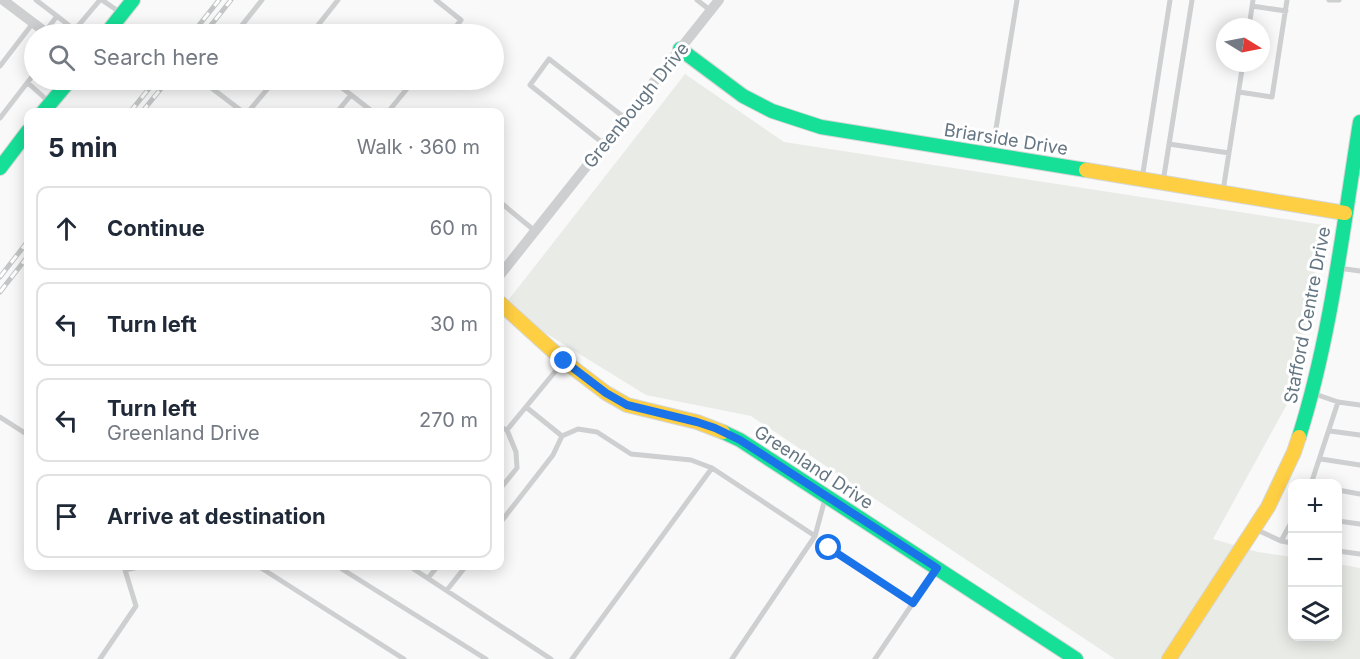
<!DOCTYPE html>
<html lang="en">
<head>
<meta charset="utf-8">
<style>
  :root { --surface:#fff; --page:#f6f6f7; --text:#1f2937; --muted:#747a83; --line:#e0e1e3 }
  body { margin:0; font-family:Inter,sans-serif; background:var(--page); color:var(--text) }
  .controls { position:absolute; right:18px; bottom:18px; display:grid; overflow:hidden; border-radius:12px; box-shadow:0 3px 15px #0003 }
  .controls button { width:54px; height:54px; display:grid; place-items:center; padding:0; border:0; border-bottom:2px solid var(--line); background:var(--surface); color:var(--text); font:30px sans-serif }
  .compass { position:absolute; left:1216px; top:18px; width:54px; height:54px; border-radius:50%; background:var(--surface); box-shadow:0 3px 15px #0003; rotate:100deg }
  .stop { position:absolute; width:18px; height:18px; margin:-14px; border:4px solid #1a73e8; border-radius:50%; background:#fff }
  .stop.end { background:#1a73e8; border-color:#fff; box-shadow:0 2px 6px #0008 }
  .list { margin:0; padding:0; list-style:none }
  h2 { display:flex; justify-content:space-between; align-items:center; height:78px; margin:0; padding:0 24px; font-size:26px }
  h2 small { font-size:20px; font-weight:400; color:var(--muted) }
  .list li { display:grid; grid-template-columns:39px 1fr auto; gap:18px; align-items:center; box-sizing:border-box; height:84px; margin:0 12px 12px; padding:0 12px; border:2px solid var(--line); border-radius:12px }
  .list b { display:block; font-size:22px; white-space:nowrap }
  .list p { margin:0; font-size:20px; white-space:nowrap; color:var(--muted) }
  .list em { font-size:20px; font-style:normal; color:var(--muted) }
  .icon { flex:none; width:33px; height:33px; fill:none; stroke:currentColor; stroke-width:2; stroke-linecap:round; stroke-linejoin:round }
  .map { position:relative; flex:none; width:1360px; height:659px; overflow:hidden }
  .search { position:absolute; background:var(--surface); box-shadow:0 3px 15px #0003; left:24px; top:24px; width:480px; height:66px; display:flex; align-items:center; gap:15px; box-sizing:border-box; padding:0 21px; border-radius:33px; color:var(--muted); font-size:22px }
  .panel { position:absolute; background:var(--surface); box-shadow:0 3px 15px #0003; left:24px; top:108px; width:480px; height:462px; border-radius:12px }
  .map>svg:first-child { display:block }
  .green { fill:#e8ebe6 }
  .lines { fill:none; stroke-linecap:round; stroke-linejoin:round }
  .fast-casing { stroke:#d5d6d7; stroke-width:16 }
  .slow-casing { stroke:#d5d6d7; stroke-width:16 }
  .lane { stroke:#cecfd0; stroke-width:5 }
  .street { stroke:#cecfd0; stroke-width:10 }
  .fast { stroke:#16e098; stroke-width:14 }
  .slow { stroke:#ffcf43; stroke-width:14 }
  .rail-casing { stroke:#c3c5c6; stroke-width:5 }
  .rail { stroke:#fff; stroke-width:3; stroke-dasharray:9; stroke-linecap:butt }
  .route { stroke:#1a73e8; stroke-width:8 }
  .labels { text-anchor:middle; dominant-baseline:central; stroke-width:6; stroke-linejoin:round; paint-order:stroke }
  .street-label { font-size:18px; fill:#657683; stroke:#fff }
</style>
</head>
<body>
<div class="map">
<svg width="1360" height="659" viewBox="0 0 1360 659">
  <rect width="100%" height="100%" fill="#f9f9f9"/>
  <path class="green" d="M 685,74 L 784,142 L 1324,225 L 1291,397 L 1213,539 L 1258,552 L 1292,557 L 1292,636 L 1338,636 L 1338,564 L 1360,568 L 1360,659 L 1115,659 L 751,416 L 646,395 L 503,307 Z"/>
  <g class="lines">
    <g class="fast-casing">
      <path id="fast" d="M 106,34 L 133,0
        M 680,49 L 743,96 L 772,111 L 821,127 L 1086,170
        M 43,112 L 70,80
        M 0,168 L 28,131
        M 723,432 L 740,440 L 1076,659
        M 1299,437 C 1331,336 1343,227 1360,122"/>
    </g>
    <g class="slow-casing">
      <path id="slow" d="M 1086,170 L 1345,213
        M 500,303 L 564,361 L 606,393 L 627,405 L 697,422 L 723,432
        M 1169,659 L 1268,507 L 1294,452 L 1299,437"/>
    </g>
    <path class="lane" d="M 36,0 L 57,16
      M 102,0 L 118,11
      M 436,0 L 461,20 L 450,34
      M 697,0 L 710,10
      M 1329,0 L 1339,0
      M 1252,6 L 1286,11
      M 1249,27 L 1253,0
      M 45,32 L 57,16 L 71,27 L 78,26 L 100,0
      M 235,34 L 262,0
      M 311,34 L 338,0
      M 0,66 L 33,23
      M 201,80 L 243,112
      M 332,80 L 373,112
      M 28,83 L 47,100
      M 1239,92 L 1272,97 L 1287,0
      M 248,112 L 275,80
      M 337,112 L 351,95
      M 388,112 L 414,80
      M 0,118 L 34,74
      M 604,144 L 530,85 L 549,59 L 625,118
      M 1169,144 L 1229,153
      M 992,153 L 1017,0
      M 1142,179 L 1170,0
      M 1163,182 L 1192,0
      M 1223,191 L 1243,63
      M 500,202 L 535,231
      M 1338,268 L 1360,271
      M 1315,394 L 1338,402 L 1360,405
      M 526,407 L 562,436 L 578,429 L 597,432 L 631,454 L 691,460 L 712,468 L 815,536
      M 0,417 L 28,435
      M 500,427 L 507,430 L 516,452 L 517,468 L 500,489
      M 507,430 L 563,362
      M 1330,431 L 1360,435
      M 1321,459 L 1360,465
      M 1311,484 L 1338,402
      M 1338,490 L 1360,494
      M 1338,521 L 1360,524
      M 500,523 L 553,455 L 562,436
      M 1255,529 L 1281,541 L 1292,543
      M 1281,541 L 1292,521
      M 829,548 L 913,603
      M 1338,551 L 1360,554
      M 258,566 L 404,659
      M 337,566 L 486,659
      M 409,566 L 551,659
      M 428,578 L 438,566
      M 447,590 L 466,566
      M 100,659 L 136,606 L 125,570 L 143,566
      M 572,659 L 712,468
      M 732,659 L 815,536 L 825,499
      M 875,659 L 936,569"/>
    <path class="street" d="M 3,0 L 48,34
      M 500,275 L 719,0"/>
    <use href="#fast" class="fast"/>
    <use href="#slow" class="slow"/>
    <g class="rail-casing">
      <path id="rail" d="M 192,34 L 219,0
        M 204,34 L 231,0
        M 130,112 L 156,80
        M 142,112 L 168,80
        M 0,277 L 28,241
        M 0,292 L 28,256"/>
    </g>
    <use href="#rail" class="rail"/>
  </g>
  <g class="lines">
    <path class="route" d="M 564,361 L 606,393 L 627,405 L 697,422 L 715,428 L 740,440 L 937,568 L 913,603 L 829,548"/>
  </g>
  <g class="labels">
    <g class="street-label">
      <text transform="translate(636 105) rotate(-51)">Greenbough Drive</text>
      <text transform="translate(1006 139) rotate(9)">Briarside Drive</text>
      <text transform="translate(1307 315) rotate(-79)">Stafford Centre Drive</text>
      <text transform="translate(814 467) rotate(33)">Greenland Drive</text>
    </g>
  </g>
</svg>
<div class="controls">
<button>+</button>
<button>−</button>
<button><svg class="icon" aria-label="layers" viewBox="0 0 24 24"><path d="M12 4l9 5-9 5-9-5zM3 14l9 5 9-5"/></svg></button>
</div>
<svg class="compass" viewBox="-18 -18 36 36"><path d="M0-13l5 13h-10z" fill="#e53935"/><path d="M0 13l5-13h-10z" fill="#747a83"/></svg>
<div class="stop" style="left:829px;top:548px"></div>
<div class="stop end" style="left:564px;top:361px"></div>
<div class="search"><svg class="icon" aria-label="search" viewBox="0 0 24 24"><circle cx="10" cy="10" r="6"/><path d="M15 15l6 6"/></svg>Search here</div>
<section class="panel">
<h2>5 min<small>Walk · 360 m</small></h2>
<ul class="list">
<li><svg class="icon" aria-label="ahead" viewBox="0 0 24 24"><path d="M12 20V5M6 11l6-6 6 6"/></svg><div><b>Continue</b></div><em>60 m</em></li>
<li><svg class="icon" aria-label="left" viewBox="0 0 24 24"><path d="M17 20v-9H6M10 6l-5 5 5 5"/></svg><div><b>Turn left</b></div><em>30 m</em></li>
<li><svg class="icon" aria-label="left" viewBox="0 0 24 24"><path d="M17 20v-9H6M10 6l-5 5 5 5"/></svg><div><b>Turn left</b><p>Greenland Drive</p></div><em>270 m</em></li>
<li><svg class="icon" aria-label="arrive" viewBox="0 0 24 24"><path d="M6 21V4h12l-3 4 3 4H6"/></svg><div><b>Arrive at destination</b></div></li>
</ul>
</section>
</div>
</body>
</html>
